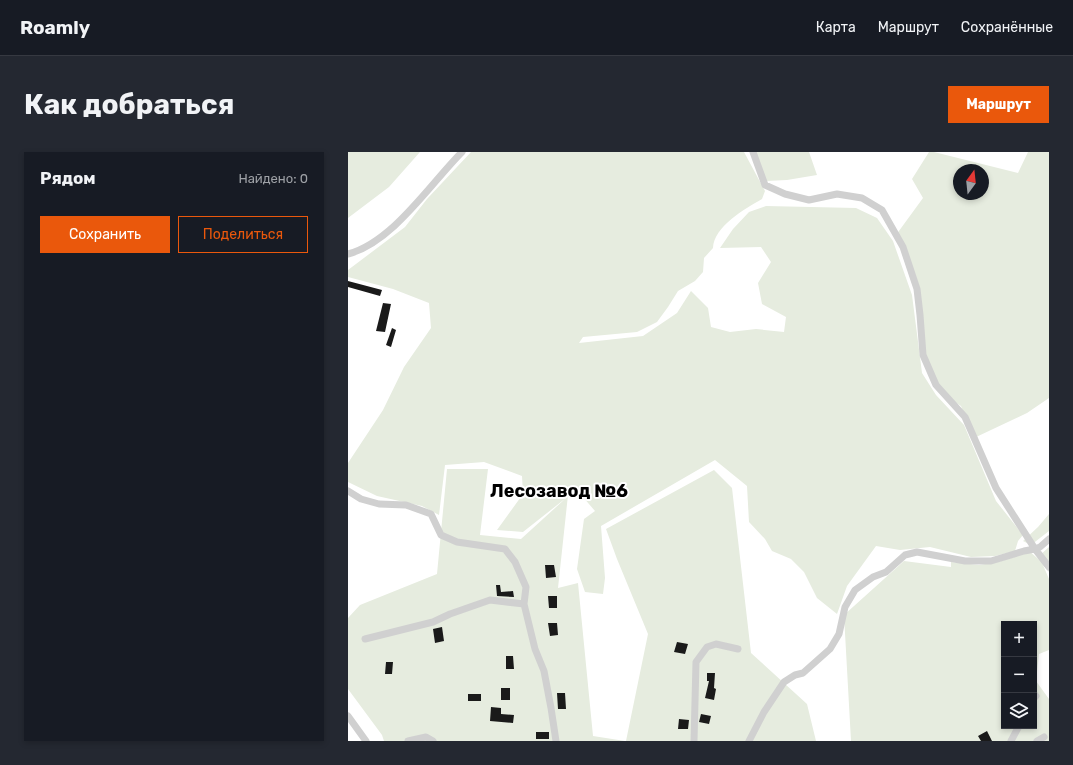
<!DOCTYPE html>
<html lang="ru">
<head>
<meta charset="utf-8">
<style>
  :root { --surface:#171b24; --page:#242831; --text:#f1f3f6; --muted:#9ea1a6; --line:#363941; --accent:#ea580c }
  body { margin:0; font-family:Rubik,sans-serif; background:var(--page); color:var(--text) }
  .controls { position:absolute; right:12px; bottom:12px; display:grid; overflow:hidden; border-radius:0px; box-shadow:0 2px 6px #0003 }
  .controls button { width:36px; height:36px; display:grid; place-items:center; padding:0; border:0; border-bottom:1px solid var(--line); background:var(--surface); color:var(--text); font:20px sans-serif }
  .compass { position:absolute; left:605px; top:12px; width:36px; height:36px; border-radius:50%; background:var(--surface); box-shadow:0 2px 6px #0003; rotate:15deg }
  .list { margin:0; padding:0; list-style:none }
  h2 { display:flex; justify-content:space-between; align-items:center; height:52px; margin:0; padding:0 16px; font-size:17px }
  h2 small { font-size:13px; font-weight:400; color:var(--muted) }
  .actions { display:flex; gap:8px; padding:12px 16px }
  .actions a { flex:1; padding:9px 0; border:1px solid var(--accent); border-radius:0px; text-align:center; font-size:14px; color:var(--accent) }
  .actions .main { background:var(--accent); color:#fff }
  .icon { flex:none; width:22px; height:22px; fill:none; stroke:currentColor; stroke-width:2; stroke-linecap:round; stroke-linejoin:round }
  .map { position:relative; flex:none; width:701px; height:589px; overflow:hidden; border-radius:0px }
  header { display:flex; align-items:center; gap:24px; box-sizing:border-box; height:56px; padding:0 20px; background:var(--surface); border-bottom:1px solid var(--line) }
  header strong { font-size:19px }
  nav { display:flex; gap:22px; margin-inline-start:auto; font-size:14px }
  .intro { display:flex; align-items:center; justify-content:space-between; box-sizing:border-box; height:96px; padding:0 24px }
  h1 { margin:0; font-size:28px }
  .button { padding:10px 18px; border-radius:0px; background:var(--accent); color:#fff; font-size:14px; font-weight:700 }
  main { display:flex; gap:24px; padding:0 24px }
  aside { flex:1; background:var(--surface); border-radius:0px; box-shadow:0 2px 6px #0003 }
  .map>svg:first-child { display:block }
  .green { fill:#e6ecdf; fill-rule:evenodd }
  .building { fill:#1a1a1a }
  .lines { fill:none; stroke-linecap:round; stroke-linejoin:round }
  .minor { stroke:#d0d0d0; stroke-width:7 }
  .labels { text-anchor:middle; dominant-baseline:central; stroke-width:4; stroke-linejoin:round; paint-order:stroke }
  .district-label { font-size:18px; font-weight:bold; fill:#000; stroke:#fff }
</style>
</head>
<body>
<header>
<strong>Roamly</strong>
<nav><a>Карта</a><a>Маршрут</a><a>Сохранённые</a></nav>
</header>
<div class="intro"><h1>Как добраться</h1><a class="button">Маршрут</a></div>
<main>
<aside>
<h2>Рядом<small>Найдено: 0</small></h2>
<ul class="list">
</ul>
<div class="actions"><a class="main">Сохранить</a><a>Поделиться</a></div>
</aside>
<div class="map">
<svg width="701" height="589" viewBox="0 0 701 589">
  <rect width="100%" height="100%" fill="#fff"/>
  <path class="green" d="M 0,0 L 72,0 L 41,35 L 0,66 Z
    M 123,0 L 396,0 L 417,39 L 414,47 C 397,57 366,74 365,96 L 356,106 L 355,120 L 347,129 L 330,139 L 320,155 L 309,170 L 289,180 L 235,185 L 231,191 L 295,184 L 329,161 L 343,139 L 360,156 L 363,175 L 382,180 L 408,177 L 436,180 L 438,165 L 414,152 L 410,131 L 423,110 L 413,95 L 372,96 L 385,77 L 401,60 L 418,54 L 508,56 L 529,66 L 545,89 L 564,143 L 574,221 L 588,243 L 616,273 L 648,349 L 675,383 L 670,389 L 667,399 L 647,404 L 623,405 L 582,395 L 552,398 L 528,394 L 499,434 L 489,462 L 469,446 L 456,420 L 443,407 L 424,399 L 417,387 L 401,370 L 399,334 L 367,308 L 253,374 L 257,426 L 255,442 L 237,440 L 229,417 L 236,367 L 247,359 L 228,337 L 220,343 L 210,436 L 230,431 L 245,584 L 277,589 L 36,589 L 34,583 L 0,537 L 0,466 L 12,453 L 89,422 L 99,317 L 140,317 L 132,383 L 173,387 L 218,346 L 175,380 L 149,378 L 175,342 L 174,324 L 136,310 L 97,313 L 91,363 L 74,354 L 29,344 L 0,330 L 0,311 L 35,258 L 56,215 L 83,176 L 81,151 L 45,137 L 0,125 L 0,118 L 57,75 L 79,47 Z
    M 402,0 L 461,0 L 469,23 L 439,28 L 418,29 Z
    M 581,0 L 586,0 L 670,21 L 680,0 L 701,0 L 701,246 L 679,261 L 626,286 L 613,254 L 594,242 L 578,208 L 569,145 L 548,83 L 575,46 L 564,27 ZM 611,18 L 635,18 L 635,42 L 611,42 Z
    M 366,318 L 384,336 L 403,501 L 459,552 L 468,589 L 278,589 L 300,482 L 269,407 L 258,377 Z
    M 701,362 L 701,379 L 683,393 L 675,389 L 690,375 Z
    M 701,395 L 701,420 L 695,413 L 701,427 L 701,498 L 691,502 L 688,529 L 701,547 L 701,589 L 503,589 L 496,463 L 556,409 L 603,415 L 603,410 L 631,413 L 650,410 L 682,400 L 694,410 L 691,404 ZM 656,472 L 686,472 L 686,574 L 656,574 Z"/>
  <path class="building" d="M 0,129 L 34,138 L 32,144 L 0,135 Z
    M 35,151 L 43,152 L 37,180 L 28,179 Z
    M 44,176 L 48,178 L 43,195 L 38,193 Z
    M 197,413 L 206,413 L 208,425 L 198,426 Z
    M 148,433 L 152,433 L 153,440 L 165,439 L 166,445 L 149,444 Z
    M 200,444 L 209,444 L 209,456 L 201,456 Z
    M 200,471 L 209,471 L 210,483 L 202,484 Z
    M 94,475 L 96,489 L 87,491 L 85,477 Z
    M 329,490 L 340,492 L 337,502 L 326,500 Z
    M 158,504 L 165,504 L 166,517 L 158,517 Z
    M 38,510 L 45,510 L 44,522 L 37,522 Z
    M 359,521 L 367,521 L 366,536 L 368,537 L 366,548 L 357,546 L 361,529 L 359,529 Z
    M 153,536 L 162,536 L 162,548 L 153,548 Z
    M 209,541 L 217,541 L 218,557 L 210,557 Z
    M 120,542 L 133,542 L 133,549 L 120,549 Z
    M 143,555 L 153,556 L 153,562 L 166,563 L 165,571 L 142,569 Z
    M 353,562 L 363,564 L 361,572 L 351,570 Z
    M 331,567 L 341,568 L 340,577 L 330,577 Z
    M 639,579 L 644,589 L 633,589 L 630,584 Z
    M 188,580 L 201,580 L 201,587 L 188,587 Z"/>
  <g class="lines">
    <path class="minor" d="M 405,0 L 417,33 L 437,42 L 461,48 L 489,42 L 514,46 L 534,58 L 555,95 L 569,137 L 572,163 L 575,203 L 588,233 L 617,265 L 648,336 L 687,397 L 701,415
      M 0,102 C 45,90 82,32 114,0
      M 0,339 L 13,347 L 31,352 L 58,353 L 83,362 L 93,383 L 109,390 L 157,397 L 167,410 L 178,435 L 176,452 L 187,497 L 196,519 L 203,556 L 208,589
      M 17,487 L 85,470 L 102,462 L 142,448 L 176,452
      M 686,546 L 688,544
      M 0,564 L 18,589
      M 60,589 L 78,585 L 85,589
      M 346,589 L 348,510 L 359,495 L 368,492 L 390,497
      M 401,589 L 416,560 L 436,530 L 447,523 L 455,521 L 482,497 L 491,482 L 497,455 L 507,438 L 525,425 L 538,420 L 557,403 L 569,400 L 617,409 L 643,409 L 676,399 L 687,397 L 692,395 L 701,387
      M 663,589 L 671,574
      M 689,589 L 696,585"/>
  </g>
  <g class="labels">
    <g class="district-label">
      <text x="211" y="339">Лесозавод №6</text>
    </g>
  </g>
</svg>
<div class="controls">
<button>+</button>
<button>−</button>
<button><svg class="icon" aria-label="layers" viewBox="0 0 24 24"><path d="M12 4l9 5-9 5-9-5zM3 14l9 5 9-5"/></svg></button>
</div>
<svg class="compass" viewBox="-18 -18 36 36"><path d="M0-13l5 13h-10z" fill="#e53935"/><path d="M0 13l5-13h-10z" fill="#9ea1a6"/></svg>
</div>
</main>
</body>
</html>
